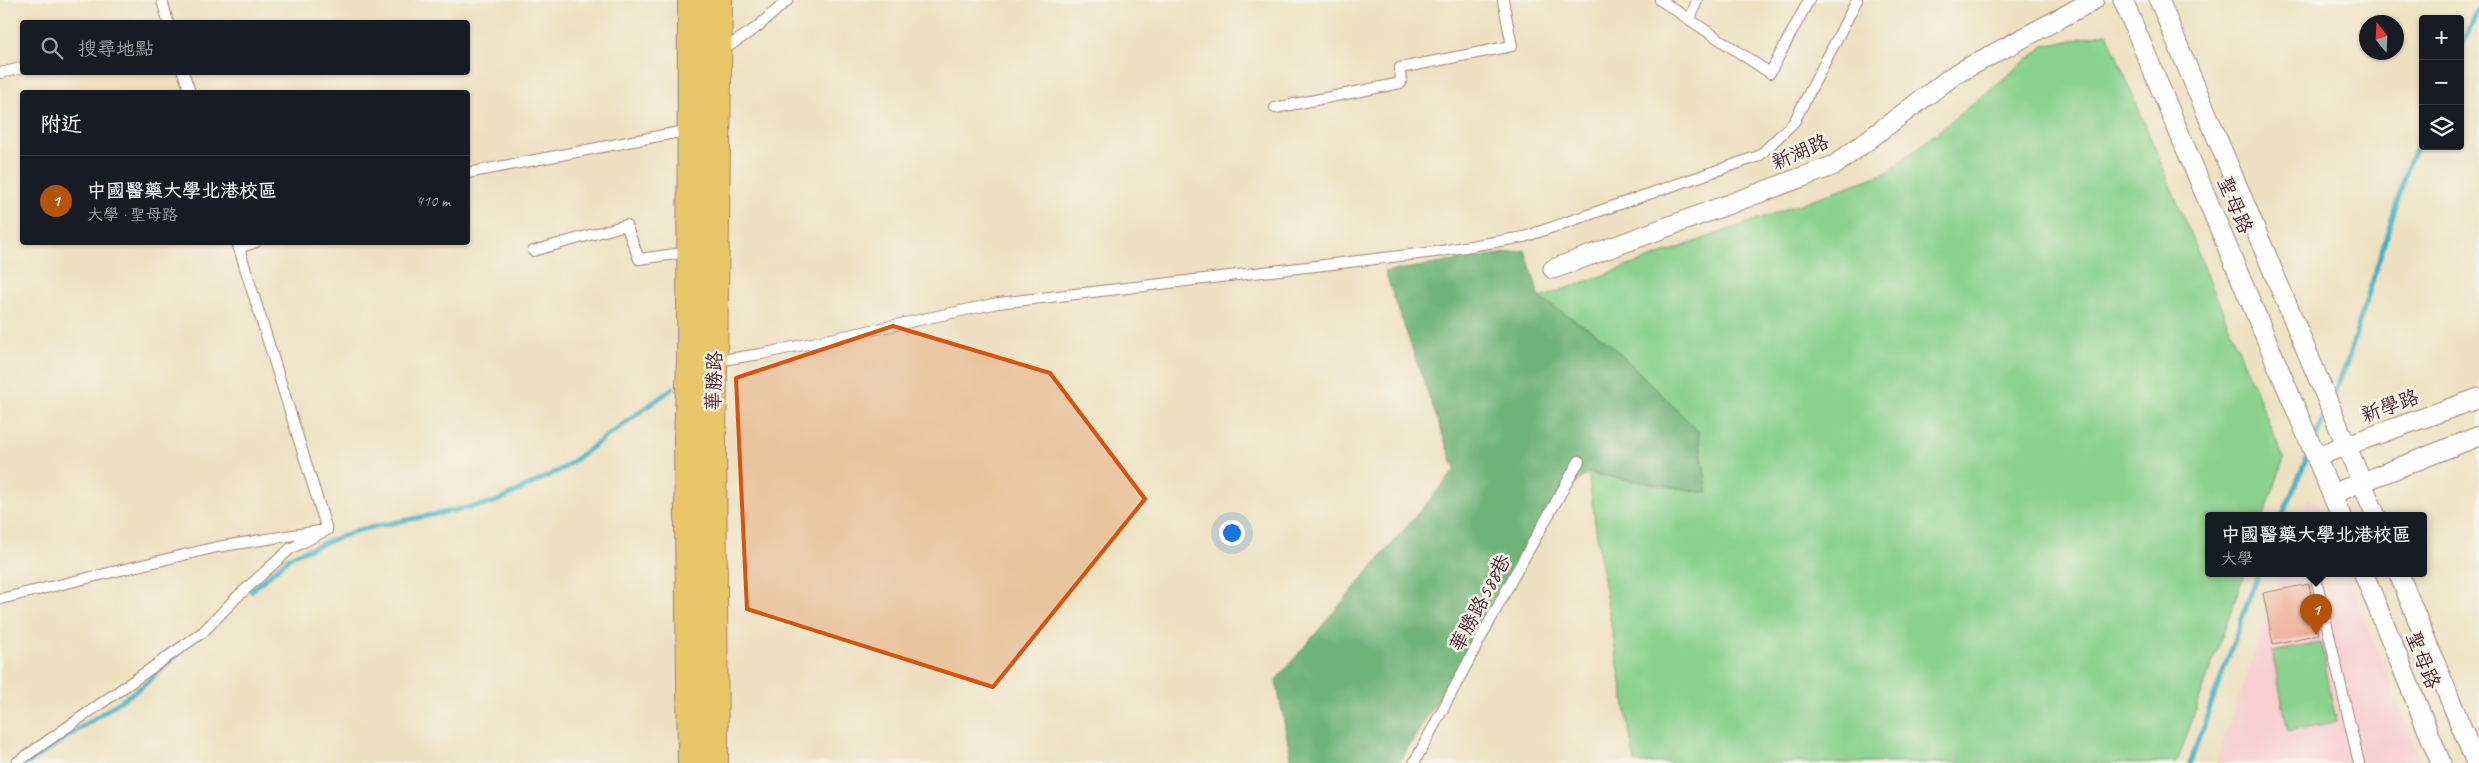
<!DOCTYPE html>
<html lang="zh-TW">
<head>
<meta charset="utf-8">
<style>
  :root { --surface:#171b24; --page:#20242c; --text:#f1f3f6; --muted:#9ea1a6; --line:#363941; --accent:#b45309 }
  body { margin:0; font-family:Caveat,"LXGW WenKai TC",sans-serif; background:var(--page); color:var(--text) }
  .controls { position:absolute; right:15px; top:15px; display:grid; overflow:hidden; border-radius:5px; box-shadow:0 1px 4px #0004 }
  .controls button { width:45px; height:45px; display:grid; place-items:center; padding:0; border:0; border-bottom:1px solid var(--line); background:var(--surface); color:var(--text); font:25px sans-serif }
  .compass { position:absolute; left:2359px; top:15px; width:45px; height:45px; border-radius:50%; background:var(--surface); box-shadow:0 1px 4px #0004; rotate:342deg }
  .you { position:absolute; left:1231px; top:532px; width:18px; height:18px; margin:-12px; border:4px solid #fff; border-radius:50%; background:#1a73e8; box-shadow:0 0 0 8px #1a73e833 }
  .badge { display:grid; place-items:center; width:32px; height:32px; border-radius:50%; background:var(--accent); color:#fff; font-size:16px; font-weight:700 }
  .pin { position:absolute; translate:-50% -41px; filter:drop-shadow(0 1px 2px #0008) }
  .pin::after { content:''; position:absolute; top:26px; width:18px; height:15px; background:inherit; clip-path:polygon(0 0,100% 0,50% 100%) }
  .popup { position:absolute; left:2205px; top:512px; width:222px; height:65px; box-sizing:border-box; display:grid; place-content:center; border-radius:5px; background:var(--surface); filter:drop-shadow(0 1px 4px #0005); font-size:16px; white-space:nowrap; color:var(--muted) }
  .popup b { font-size:19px; color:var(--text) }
  .popup::after { content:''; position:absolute; left:50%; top:100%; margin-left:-10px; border:10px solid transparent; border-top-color:var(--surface) }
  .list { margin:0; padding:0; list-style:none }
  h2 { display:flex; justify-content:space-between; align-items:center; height:65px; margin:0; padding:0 20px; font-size:21px }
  h2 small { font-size:16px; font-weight:400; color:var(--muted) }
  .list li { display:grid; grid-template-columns:32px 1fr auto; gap:15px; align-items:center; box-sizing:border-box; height:90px; padding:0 20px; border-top:1px solid var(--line) }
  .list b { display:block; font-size:19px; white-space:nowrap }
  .list p { margin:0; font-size:16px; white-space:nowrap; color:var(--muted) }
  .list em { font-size:16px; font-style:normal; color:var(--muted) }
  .icon { flex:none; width:28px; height:28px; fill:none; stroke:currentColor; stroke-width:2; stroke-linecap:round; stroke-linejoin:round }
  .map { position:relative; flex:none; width:2479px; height:763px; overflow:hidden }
  .search { position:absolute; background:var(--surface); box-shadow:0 1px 4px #0004; left:20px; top:20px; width:450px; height:55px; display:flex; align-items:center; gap:12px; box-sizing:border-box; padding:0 18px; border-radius:5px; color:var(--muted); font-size:19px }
  .panel { position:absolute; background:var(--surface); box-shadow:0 1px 4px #0004; left:20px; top:90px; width:450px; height:155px; border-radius:5px }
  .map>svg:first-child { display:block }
  .built { fill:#f7cfd0 }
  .green { fill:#89d18c; stroke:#6a785c }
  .forest { fill:#6eb378; stroke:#5c6952 }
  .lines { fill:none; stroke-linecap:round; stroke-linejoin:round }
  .stream { stroke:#44b0c2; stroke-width:5 }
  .building { fill:#efa48b }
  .service-casing { stroke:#9c8076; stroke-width:12 }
  .minor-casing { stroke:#9c8076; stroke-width:21 }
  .primary-casing { stroke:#9c8076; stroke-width:30 }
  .service { stroke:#fff; stroke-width:10 }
  .minor { stroke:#fff; stroke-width:19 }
  .primary { stroke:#e9c769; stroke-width:28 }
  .marked { fill:#d8530f; fill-opacity:0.2; stroke:#d8530f; stroke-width:4; stroke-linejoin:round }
  .labels { text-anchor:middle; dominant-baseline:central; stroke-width:5; stroke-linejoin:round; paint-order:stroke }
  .street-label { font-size:20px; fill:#4a1f2b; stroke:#f7f3e8 }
</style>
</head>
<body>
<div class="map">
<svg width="2479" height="763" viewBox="0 0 2479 763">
  <rect width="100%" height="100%" fill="#f7f3e8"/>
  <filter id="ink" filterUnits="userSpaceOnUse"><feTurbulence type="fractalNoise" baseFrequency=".02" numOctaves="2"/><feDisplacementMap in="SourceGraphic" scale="10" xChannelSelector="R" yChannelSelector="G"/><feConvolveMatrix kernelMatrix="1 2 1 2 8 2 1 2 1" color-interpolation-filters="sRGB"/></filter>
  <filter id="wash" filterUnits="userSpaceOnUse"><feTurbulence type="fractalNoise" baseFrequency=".0096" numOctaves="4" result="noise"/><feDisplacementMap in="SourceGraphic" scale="20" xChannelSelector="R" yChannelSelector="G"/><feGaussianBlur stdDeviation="1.12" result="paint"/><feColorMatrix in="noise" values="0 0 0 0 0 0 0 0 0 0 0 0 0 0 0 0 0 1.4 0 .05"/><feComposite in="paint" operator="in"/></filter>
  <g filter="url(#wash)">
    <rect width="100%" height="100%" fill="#eee1c1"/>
    <path class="built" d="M 2308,497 L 2319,506 L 2324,516 L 2301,516 Z
      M 2281,574 L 2347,574 L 2422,763 L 2216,763 Z"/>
    <path class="green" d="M 2107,33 L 2284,459 L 2264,516 L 2208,516 L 2208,574 L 2244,574 L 2177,763 L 1635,763 L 1603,579 L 1588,473 L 1708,493 L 1698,431 L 1606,340 L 1540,298 L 1888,172 L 2044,46 Z
      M 2321,643 L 2336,722 L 2288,731 L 2272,652 Z"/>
    <path class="forest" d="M 1525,250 L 1540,298 L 1606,340 L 1698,431 L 1708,493 L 1588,473 L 1563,494 L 1399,763 L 1292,763 L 1276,680 L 1455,470 L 1385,272 Z"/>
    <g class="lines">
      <path class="stream" d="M 2460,50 L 2479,8
        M 2332,397 L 2347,362 L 2410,161 L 2423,133
        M 2315,439 L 2326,412
        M 2282,516 L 2309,453
        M 251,591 L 291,556 L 358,530 L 495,502 L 562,469 L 673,388
        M 28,763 L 143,686 L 179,654
        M 2190,763 L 2258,574"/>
    </g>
    <g id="blocks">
      <path class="building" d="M 2309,584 L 2319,634 L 2273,644 L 2263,593 Z"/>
    </g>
  </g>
  <g filter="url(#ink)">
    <use href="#blocks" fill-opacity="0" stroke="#9c8076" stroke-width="1"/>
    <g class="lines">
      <g class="service-casing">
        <path id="service" d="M 162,0 L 168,22
          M 1660,0 L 1770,73 L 1809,0
          M 1690,20 L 1697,0
          M 720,52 L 756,28 L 788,0
          M 183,72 L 190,92
          M 0,73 L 22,68
          M 1275,108 L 1401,83 L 1400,68 L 1512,46 L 1503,0
          M 468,173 L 690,130
          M 239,248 L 256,242
          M 533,251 L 626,225 L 639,259 L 690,252
          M 715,361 L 761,354 L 998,303 L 1435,252 L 1524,237 L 1759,156 L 1794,122 L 1857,0
          M 2315,574 L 2359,763
          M 0,599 L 217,547 L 319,531
          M 16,763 L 203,632 L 237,597 L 290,549 L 327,530 L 237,242
          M 1414,763 L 1514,576 L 1579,461"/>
      </g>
      <g class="minor-casing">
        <path id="minor" d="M 2123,0 L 2341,516
          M 2159,0 L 2376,516
          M 1553,269 L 1835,165 L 1954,75 L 2094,0
          M 2317,456 L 2479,398
          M 2332,494 L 2479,436
          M 2364,574 L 2441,763
          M 2399,574 L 2476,763"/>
      </g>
      <g class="primary-casing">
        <path id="primary" d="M 692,763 L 688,441 L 691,361 L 692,0
          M 714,763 L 712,440 L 718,0"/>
      </g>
      <use href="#service" class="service"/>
      <use href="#minor" class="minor"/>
      <use href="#primary" class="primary"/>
    </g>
  </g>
  <path class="marked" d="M 893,326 L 1050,373 L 1145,499 L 993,687 L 747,609 L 736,378 Z"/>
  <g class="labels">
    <g class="street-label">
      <text transform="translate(1800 152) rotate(-23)">新湖路</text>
      <text transform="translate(2235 205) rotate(67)">聖母路</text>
      <text transform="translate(714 381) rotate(-88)">華勝路</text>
      <text transform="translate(2390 406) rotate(-20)">新學路</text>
      <text transform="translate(1480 603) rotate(-62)">華勝路588巷</text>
      <text transform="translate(2423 660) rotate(68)">聖母路</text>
    </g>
  </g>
</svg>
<div class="controls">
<button>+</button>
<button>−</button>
<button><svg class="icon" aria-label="layers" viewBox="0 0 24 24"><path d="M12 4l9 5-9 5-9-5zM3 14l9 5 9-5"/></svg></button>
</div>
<svg class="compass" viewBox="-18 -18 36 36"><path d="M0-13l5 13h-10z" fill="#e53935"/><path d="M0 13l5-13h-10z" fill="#9ea1a6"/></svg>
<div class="you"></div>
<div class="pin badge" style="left:2316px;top:635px">1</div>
<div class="popup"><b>中國醫藥大學北港校區</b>大學</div>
<div class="search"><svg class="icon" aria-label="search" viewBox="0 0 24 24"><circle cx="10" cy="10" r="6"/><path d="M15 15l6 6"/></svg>搜尋地點</div>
<section class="panel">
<h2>附近<small></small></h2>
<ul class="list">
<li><span class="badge">1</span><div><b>中國醫藥大學北港校區</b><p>大學 · 聖母路</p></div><em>410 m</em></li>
</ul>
</section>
</div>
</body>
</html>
